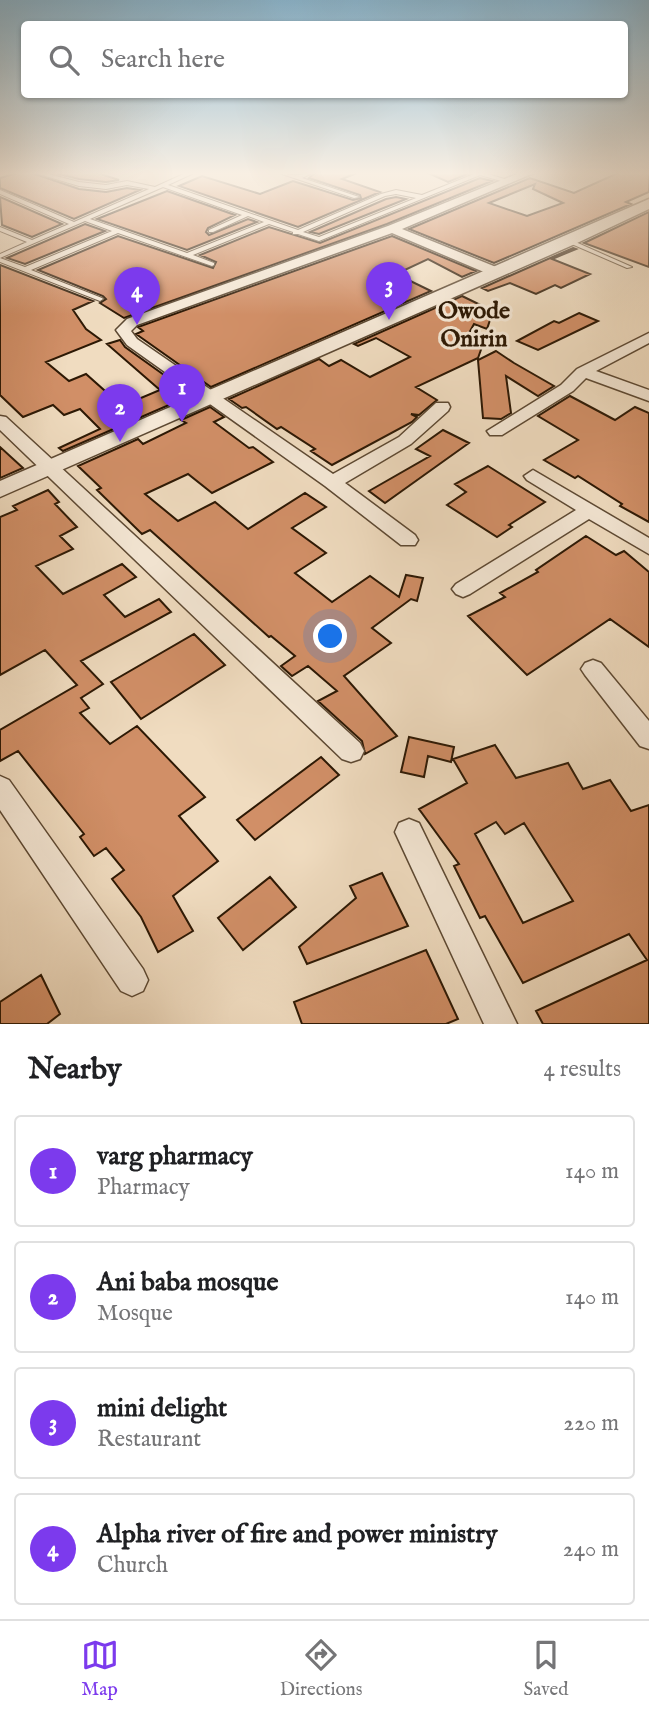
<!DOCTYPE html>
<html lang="en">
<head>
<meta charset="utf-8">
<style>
  :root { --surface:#fff; --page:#f2f2f2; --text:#202124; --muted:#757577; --line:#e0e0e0; --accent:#7c3aed }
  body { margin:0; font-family:"IM FELL English",serif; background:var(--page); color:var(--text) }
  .you { position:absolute; left:331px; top:637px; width:24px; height:24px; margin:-18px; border:5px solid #fff; border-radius:50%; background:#1a73e8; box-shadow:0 0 0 10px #1a73e833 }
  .badge { display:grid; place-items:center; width:46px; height:46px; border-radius:50%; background:var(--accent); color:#fff; font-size:23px; font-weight:700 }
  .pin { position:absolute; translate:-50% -58px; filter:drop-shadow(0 2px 4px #0008) }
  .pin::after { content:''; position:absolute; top:37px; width:24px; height:21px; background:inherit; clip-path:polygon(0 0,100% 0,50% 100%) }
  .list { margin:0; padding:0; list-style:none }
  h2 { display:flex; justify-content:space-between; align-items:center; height:91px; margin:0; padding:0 28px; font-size:30px }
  h2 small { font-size:23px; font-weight:400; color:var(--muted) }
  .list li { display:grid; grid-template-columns:46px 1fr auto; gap:21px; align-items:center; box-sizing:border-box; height:112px; margin:0 14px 14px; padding:0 14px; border:2px solid var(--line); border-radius:7px }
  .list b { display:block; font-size:26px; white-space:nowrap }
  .list p { margin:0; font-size:23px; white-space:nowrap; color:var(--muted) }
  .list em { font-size:23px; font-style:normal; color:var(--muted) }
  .icon { flex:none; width:38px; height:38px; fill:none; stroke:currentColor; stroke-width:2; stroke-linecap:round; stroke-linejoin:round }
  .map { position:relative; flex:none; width:649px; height:1024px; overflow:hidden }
  .search { position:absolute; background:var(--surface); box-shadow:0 2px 5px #0004; left:21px; right:21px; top:21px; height:77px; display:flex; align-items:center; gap:18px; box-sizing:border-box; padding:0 24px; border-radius:7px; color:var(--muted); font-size:26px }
  .sheet { height:595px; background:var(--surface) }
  nav { display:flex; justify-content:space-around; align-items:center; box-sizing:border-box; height:98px; border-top:2px solid var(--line); background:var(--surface); font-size:19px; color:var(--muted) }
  nav a { display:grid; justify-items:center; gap:4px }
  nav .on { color:var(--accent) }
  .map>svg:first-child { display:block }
  .building { fill:#d18f67; stroke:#2c1804; stroke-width:2; fill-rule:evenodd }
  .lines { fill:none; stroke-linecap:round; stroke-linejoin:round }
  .service-casing { stroke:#5d4933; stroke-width:2 }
  .minor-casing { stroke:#5d4933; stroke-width:3 }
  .tertiary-casing { stroke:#5d4933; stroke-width:3 }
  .service { fill:#f5e8d6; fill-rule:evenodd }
  .minor { fill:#f5e8d6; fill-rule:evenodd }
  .tertiary { fill:#f5e8d6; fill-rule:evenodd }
  .labels { text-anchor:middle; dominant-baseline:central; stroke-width:6; stroke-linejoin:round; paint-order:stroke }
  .far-neighbourhood-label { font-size:24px; font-weight:bold; fill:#2c1804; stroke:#f5e8d6 }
</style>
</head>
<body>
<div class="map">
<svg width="649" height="1024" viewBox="0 0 649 1024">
  <rect width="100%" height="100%" fill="#f0dcc0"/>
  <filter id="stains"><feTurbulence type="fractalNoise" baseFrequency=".00286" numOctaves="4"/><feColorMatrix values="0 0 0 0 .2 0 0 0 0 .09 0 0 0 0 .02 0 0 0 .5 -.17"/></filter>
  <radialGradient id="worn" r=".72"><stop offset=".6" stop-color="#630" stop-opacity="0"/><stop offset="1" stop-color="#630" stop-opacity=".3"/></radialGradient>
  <path class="building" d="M 20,172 L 29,172 L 79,189 L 106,192 L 127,188 L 140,190 L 74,219 L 0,188 L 0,178 Z
    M 51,172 L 95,172 L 119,180 L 106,182 L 79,179 Z
    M 316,172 L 359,172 L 342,179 L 380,192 L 298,227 L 179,186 L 202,176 L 260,194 L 293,181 L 353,200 L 361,198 L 360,195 L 309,178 Z
    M 426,172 L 472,172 L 448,182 Z
    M 620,172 L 649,172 L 649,192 L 626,202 L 631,204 L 494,263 L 409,229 L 530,178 L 574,193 ZM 535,184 L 533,189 L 563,203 L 527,216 L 489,203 Z
    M 480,178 L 492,181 L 387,224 L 124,318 L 100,303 L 106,299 L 103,296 L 38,270 L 118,236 L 213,268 L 216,262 L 200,255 L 269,227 L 320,243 Z
    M 167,191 L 235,215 L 208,228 L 206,232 L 209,235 L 248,219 L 257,222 L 187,250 L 97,219 Z
    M 0,197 L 62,224 L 32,237 L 2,225 Z
    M 396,197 L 406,199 L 319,234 L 310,232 L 386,199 Z
    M 649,212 L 649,267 L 584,243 Z
    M 85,224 L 105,231 L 25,264 L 7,258 Z
    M 392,236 L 476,271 L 462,277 L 428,259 L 396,274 L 431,291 L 211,387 L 136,334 L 143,331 L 138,327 Z
    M 573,248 L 576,249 L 552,259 L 590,274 L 561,288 L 555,285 L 536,294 L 510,283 L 488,291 L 482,288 Z
    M 0,265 L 93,301 L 73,310 L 86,329 L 101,340 L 46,362 L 69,381 L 86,374 L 122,406 L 160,390 L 107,344 L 120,340 L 125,347 L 192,395 L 63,451 L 59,448 L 100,429 L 80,409 L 64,415 L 53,405 L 23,417 L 0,395 Z
    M 462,296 L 493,311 L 487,329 L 474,324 L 468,335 L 483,344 L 478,358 L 416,387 L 437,400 L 419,415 L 411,414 L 417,417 L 412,422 L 332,465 L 311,451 L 315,449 L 281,427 L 277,429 L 246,407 L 242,408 L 229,399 L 319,359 L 329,366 L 341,360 L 370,377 L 410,357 L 376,338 L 358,346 L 354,344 Z
    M 579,313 L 598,321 L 538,350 L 517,341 L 554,321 L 559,323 Z
    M 496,351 L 514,363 L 554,386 L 538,396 L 506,376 L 511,413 L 501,419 L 483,418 L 478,360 Z
    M 570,396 L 615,420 L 635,407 L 649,413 L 649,522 L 620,506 L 622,504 L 578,476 L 575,478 L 544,460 L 578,440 L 538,416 Z
    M 210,407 L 224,417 L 214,422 L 249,448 L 253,447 L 273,462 L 212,493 L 188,474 L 145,494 L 178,521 L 215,502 L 248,529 L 305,493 L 326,507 L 292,528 L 326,553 L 295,573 L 332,602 L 370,576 L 399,597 L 406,575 L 423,578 L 417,601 L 411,599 L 372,628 L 391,643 L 344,676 L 397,736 L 365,754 L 362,741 L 318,701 L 337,691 L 308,666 L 292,676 L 281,666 L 295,656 L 271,636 L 269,637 L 150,530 L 142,534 L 97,490 L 101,488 L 78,466 L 138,439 L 143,444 L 186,423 L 181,420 Z
    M 443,430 L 469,443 L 385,503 L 369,491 L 430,456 L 416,449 Z
    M 0,447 L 23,468 L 0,478 Z
    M 488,466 L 545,502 L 509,525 L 512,527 L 497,537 L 447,505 L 466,492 L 455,484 Z
    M 48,490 L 59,502 L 55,504 L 77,527 L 60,536 L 73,549 L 36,566 L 63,594 L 122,564 L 136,577 L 104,595 L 125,617 L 159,599 L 171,612 L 81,661 L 103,684 L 81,698 L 89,708 L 80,713 L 110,744 L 137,726 L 205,797 L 179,816 L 218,861 L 173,896 L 193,931 L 158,952 L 141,917 L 112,879 L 124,870 L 106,848 L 94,856 L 80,837 L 84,834 L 18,751 L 0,761 L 0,730 L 77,685 L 45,650 L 0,675 L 0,517 L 17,510 L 13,506 Z
    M 586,536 L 616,555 L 624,551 L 649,572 L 649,647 L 610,619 L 527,675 L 468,616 L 505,597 L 500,593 L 538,572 L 536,570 Z
    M 194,634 L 225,665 L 141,719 L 111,682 Z
    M 409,737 L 454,747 L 451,762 L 428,756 L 424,777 L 401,772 Z
    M 495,745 L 516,778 L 568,763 L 583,789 L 610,780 L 631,811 L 649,805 L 649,1024 L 543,1024 L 536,1011 L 647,960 L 629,934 L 523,983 L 485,916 L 480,918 L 454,866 L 459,864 L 419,809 L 467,783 L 453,759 ZM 496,822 L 505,834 L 524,823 L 573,901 L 523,923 L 475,834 Z
    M 321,757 L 339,775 L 255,840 L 237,820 Z
    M 382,873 L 408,926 L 307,964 L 299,947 L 356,898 L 350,886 Z
    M 270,877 L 296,907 L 243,950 L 218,918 Z
    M 426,950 L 458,1019 L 446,1024 L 302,1024 L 294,1002 Z
    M 41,975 L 60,1014 L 47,1024 L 0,1024 L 0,1002 Z"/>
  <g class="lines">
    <g class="service-casing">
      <path id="service" d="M 32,172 L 41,172 L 79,182 L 106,185 L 127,181 L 155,187 L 188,172 L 196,172 L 168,185 L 298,230 L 381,194 L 396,190 L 422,195 L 479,172 L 487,172 L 485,173 L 511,181 L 508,183 L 480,175 L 319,241 L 298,234 L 293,234 L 293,232 L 269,224 L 193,255 L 214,263 L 214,265 L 212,266 L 118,233 L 31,270 L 102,298 L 103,299 L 100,301 L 0,262 L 0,258 L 25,267 L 112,231 L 85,221 L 0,258 L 0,254 L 27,242 L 0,231 L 0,227 L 32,240 L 69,224 L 0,194 L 0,190 L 74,222 L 149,189 L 127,185 L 106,189 L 79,186 ZM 163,187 L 242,215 L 209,230 L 209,232 L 213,232 L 248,216 L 264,222 L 187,253 L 90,219 ZM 396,194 L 416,198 L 319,237 L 303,232 L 385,196 Z
        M 276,172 C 283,172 291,176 298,175 C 304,175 307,172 314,172 L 302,178 L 359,197 L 354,198 Z
        M 567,240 L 571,240 L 632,267 L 627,268 L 567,242 Z"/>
    </g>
    <g class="minor-casing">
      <path id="minor" d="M 522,172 L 536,172 L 402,229 L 501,269 L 501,275 L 491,275 L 392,233 L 137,325 L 131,331 L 137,339 L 333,474 L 399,437 L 436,403 L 448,403 L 450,407 L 448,411 L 411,444 L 345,483 L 415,535 L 418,540 L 415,545 L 401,545 L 325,486 L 127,345 L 116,330 L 127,319 L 388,226 Z
        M 649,333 L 649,343 L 596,371 L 649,390 L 649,401 L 586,378 L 573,391 L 502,435 L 490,435 L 487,431 L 561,385 L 577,369 Z
        M 0,416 L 6,417 L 360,743 L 364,751 L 360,759 L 351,762 L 342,759 L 0,430 Z
        M 533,470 L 649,538 L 649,554 L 589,519 L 470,594 L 463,597 L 456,594 L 452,589 L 456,584 L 576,510 L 527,480 L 524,476 Z
        M 593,660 L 601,663 L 649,721 L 649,749 L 640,746 L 585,675 L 581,669 L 585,663 Z
        M 0,776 L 9,780 L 143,969 L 148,980 L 143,991 L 132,996 L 121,991 L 0,810 Z
        M 409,819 L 419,823 L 517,1024 L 484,1024 L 395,832 L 399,823 Z"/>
    </g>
    <g class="tertiary-casing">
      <path id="tertiary" d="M 649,199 L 649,209 L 575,244 L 0,497 L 0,481 Z"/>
    </g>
    <use href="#service" class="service"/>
    <use href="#minor" class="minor"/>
    <use href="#tertiary" class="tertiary"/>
  </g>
  <linearGradient id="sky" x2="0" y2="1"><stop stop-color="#89b7d2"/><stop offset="0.55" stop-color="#f8efe3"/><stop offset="1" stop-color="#f8efe3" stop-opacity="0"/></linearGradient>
  <rect width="649" height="315" fill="url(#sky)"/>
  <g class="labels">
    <g class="far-neighbourhood-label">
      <text x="474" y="311">Owode<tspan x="474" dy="28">Onirin</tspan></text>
    </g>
  </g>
  <rect width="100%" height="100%" filter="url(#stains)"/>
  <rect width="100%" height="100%" fill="url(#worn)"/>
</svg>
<div class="you"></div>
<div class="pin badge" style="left:182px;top:422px">1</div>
<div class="pin badge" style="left:120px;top:442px">2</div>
<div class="pin badge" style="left:389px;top:320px">3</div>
<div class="pin badge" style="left:137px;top:325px">4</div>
<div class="search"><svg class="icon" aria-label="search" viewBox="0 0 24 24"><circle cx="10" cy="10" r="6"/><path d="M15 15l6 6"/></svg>Search here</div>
</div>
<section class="sheet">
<h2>Nearby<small>4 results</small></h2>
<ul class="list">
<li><span class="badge">1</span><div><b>varg pharmacy</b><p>Pharmacy</p></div><em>140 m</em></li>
<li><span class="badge">2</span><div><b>Ani baba mosque</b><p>Mosque</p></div><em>140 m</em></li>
<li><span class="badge">3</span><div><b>mini delight</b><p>Restaurant</p></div><em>220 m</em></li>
<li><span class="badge">4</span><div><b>Alpha river of fire and power ministry</b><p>Church</p></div><em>240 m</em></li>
</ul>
</section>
<nav>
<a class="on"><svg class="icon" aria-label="map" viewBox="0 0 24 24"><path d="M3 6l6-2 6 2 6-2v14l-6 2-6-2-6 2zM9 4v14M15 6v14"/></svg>Map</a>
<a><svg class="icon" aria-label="directions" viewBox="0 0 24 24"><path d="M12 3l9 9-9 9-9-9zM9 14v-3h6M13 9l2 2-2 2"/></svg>Directions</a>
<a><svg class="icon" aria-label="saved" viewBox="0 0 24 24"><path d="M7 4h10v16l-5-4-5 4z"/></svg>Saved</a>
</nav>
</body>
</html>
